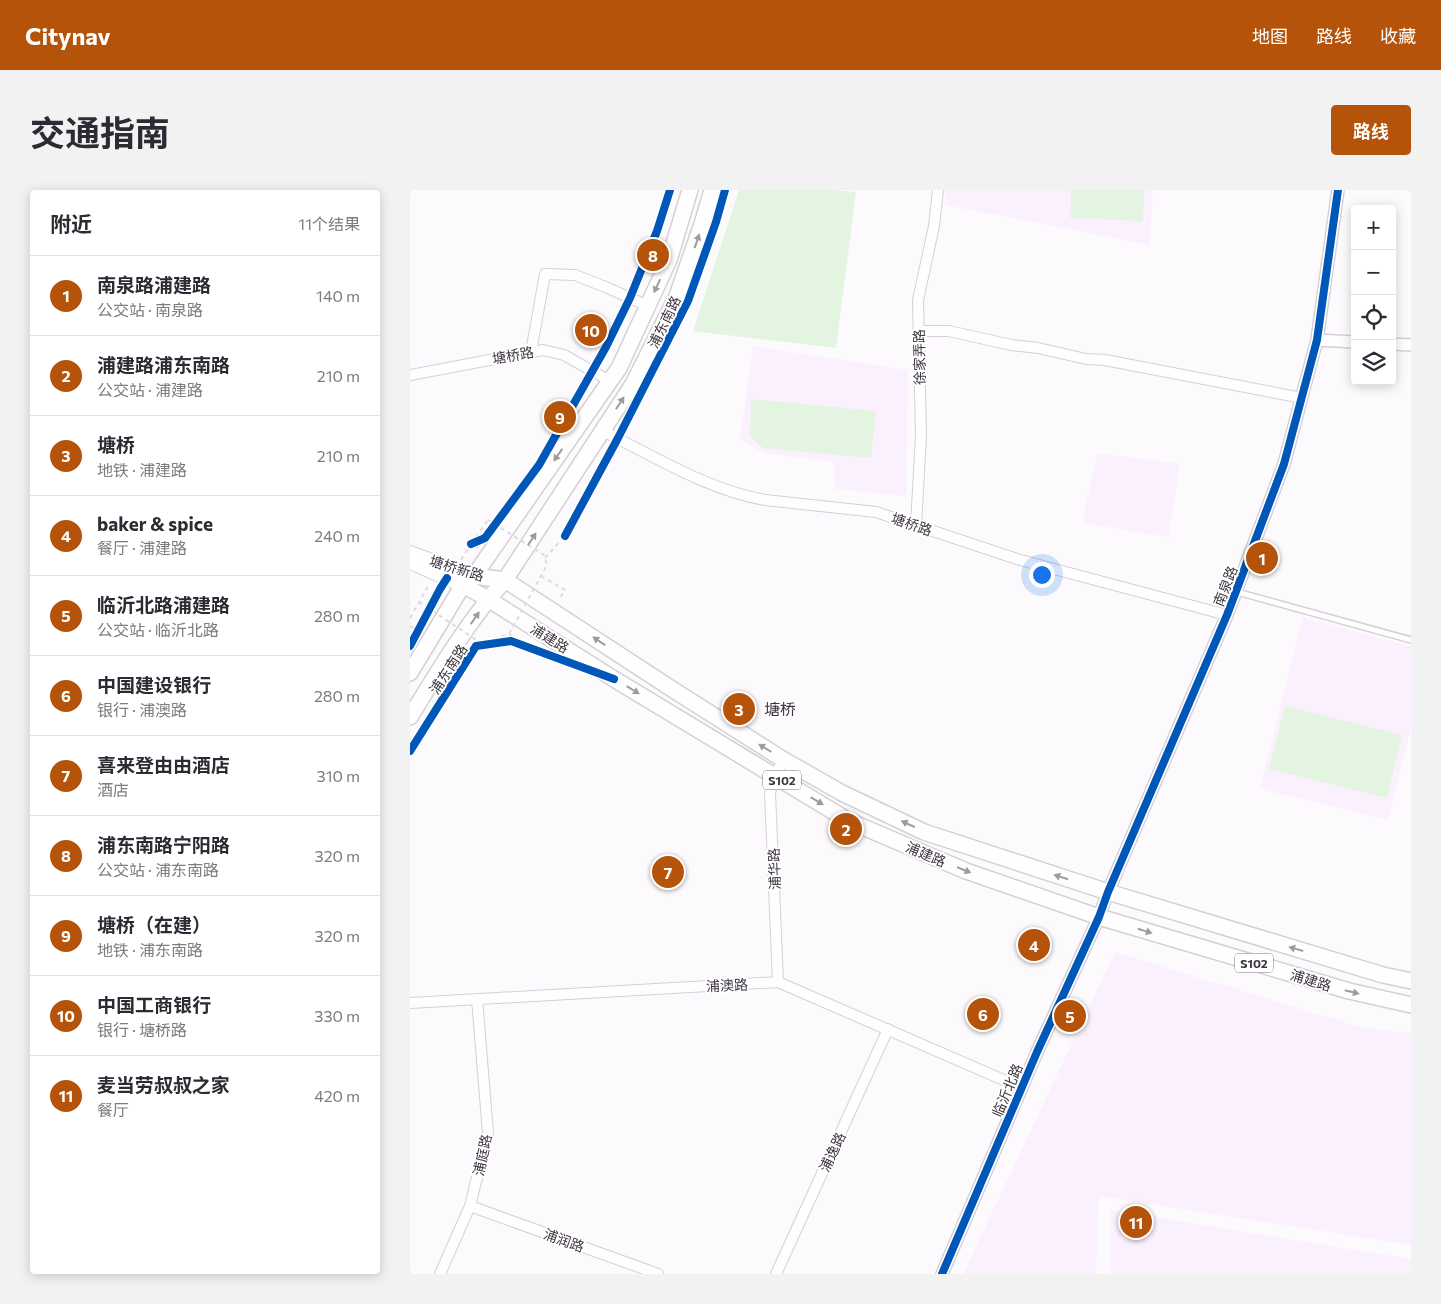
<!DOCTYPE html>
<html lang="zh">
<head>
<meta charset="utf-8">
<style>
  :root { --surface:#fff; --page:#f2f2f3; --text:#2b2b33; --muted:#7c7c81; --line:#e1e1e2; --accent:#b45309 }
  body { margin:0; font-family:Commissioner,"Noto Sans SC",sans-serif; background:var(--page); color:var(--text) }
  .controls { position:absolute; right:15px; top:15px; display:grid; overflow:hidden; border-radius:5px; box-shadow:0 2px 12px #0003 }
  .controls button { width:45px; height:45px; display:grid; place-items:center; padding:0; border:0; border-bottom:1px solid var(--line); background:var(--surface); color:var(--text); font:25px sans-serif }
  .you { position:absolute; left:631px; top:384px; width:18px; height:18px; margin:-12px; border:4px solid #fff; border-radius:50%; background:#1a73e8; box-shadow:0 0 0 8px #1a73e833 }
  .badge { display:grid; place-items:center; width:32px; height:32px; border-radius:50%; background:var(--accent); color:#fff; font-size:16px; font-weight:700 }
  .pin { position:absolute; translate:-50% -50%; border:2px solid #fff; box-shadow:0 1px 5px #0006 }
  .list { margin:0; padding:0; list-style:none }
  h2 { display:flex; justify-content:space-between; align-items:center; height:65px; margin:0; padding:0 20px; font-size:21px }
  h2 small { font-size:16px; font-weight:400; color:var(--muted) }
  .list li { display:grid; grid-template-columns:32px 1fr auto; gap:15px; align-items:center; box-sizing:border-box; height:80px; padding:0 20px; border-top:1px solid var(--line) }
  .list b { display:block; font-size:19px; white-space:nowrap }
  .list p { margin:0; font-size:16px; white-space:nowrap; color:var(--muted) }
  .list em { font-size:16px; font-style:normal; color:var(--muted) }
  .icon { flex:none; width:28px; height:28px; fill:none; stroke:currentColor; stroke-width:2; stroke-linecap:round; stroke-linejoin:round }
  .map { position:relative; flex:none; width:1001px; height:1084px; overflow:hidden; border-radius:5px }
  header { display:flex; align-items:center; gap:30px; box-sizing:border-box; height:70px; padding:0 25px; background:var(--accent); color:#fff }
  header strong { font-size:24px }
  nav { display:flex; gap:28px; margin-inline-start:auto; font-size:18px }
  .intro { display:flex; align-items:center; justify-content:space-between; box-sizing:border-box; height:120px; padding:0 30px }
  h1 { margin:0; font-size:35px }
  .button { padding:12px 22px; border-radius:5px; background:var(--accent); color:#fff; font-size:18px; font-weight:700 }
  main { display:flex; gap:30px; padding:0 30px }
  aside { flex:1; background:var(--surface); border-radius:5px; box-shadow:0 2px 12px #0003 }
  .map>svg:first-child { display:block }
  .built { fill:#fbf1fe }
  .green { fill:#e3f4e1 }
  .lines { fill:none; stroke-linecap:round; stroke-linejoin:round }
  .service-casing { stroke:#d4d0d6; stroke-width:8 }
  .minor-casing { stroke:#d4d0d6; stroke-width:12 }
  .tertiary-casing { stroke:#d4d0d6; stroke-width:14 }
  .secondary-casing { stroke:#d4d0d6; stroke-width:16 }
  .primary-casing { stroke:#d4d0d6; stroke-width:18 }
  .path { stroke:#dddbdd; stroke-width:2; stroke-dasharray:4 4; stroke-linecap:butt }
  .service { stroke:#fffeff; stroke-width:5 }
  .minor { stroke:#fffeff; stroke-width:10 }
  .tertiary { stroke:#fffeff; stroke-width:11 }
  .secondary { stroke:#fffeff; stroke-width:14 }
  .primary { stroke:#fffeff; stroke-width:15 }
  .path-bridge { stroke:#dddbdd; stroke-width:2; stroke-dasharray:4 4; stroke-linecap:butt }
  .cycleway-casing { stroke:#fff; stroke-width:11 }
  .cycleway { stroke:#0057b8; stroke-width:8 }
  .oneway { fill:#9f9aa0 }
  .labels { text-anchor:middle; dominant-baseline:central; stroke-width:4; stroke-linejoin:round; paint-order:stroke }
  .shield { fill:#fff; stroke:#79727a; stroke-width:1 }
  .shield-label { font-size:12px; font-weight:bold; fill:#3f3641 }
  .street-label { font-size:14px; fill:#3f3641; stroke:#fff }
  .quarter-label { font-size:16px; fill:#3f3641; stroke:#fff }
</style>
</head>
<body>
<header>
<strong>Citynav</strong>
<nav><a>地图</a><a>路线</a><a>收藏</a></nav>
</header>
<div class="intro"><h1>交通指南</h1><a class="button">路线</a></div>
<main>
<aside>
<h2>附近<small>11个结果</small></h2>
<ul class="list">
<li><span class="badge">1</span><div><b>南泉路浦建路</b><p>公交站 · 南泉路</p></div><em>140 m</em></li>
<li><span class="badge">2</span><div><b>浦建路浦东南路</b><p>公交站 · 浦建路</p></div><em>210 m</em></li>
<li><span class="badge">3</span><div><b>塘桥</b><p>地铁 · 浦建路</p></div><em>210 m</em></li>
<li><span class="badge">4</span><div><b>baker &amp; spice</b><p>餐厅 · 浦建路</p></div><em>240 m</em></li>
<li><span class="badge">5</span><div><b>临沂北路浦建路</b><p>公交站 · 临沂北路</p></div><em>280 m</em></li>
<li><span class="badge">6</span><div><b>中国建设银行</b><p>银行 · 浦澳路</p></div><em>280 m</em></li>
<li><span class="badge">7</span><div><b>喜来登由由酒店</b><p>酒店</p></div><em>310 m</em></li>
<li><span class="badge">8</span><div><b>浦东南路宁阳路</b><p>公交站 · 浦东南路</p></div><em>320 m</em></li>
<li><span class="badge">9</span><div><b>塘桥（在建）</b><p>地铁 · 浦东南路</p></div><em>320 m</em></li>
<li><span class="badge">10</span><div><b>中国工商银行</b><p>银行 · 塘桥路</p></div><em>330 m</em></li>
<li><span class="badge">11</span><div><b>麦当劳叔叔之家</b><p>餐厅</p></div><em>420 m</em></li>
</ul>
</aside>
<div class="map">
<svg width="1001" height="1084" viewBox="0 0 1001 1084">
  <rect width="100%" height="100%" fill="#fcfafd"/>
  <path class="built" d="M 535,0 L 743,0 L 740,55 L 535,15 Z
    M 343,156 L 498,180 L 496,306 L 425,299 L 424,272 L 354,263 L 330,249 Z
    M 687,263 L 770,274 L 758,347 L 672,333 Z
    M 893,427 L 1001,457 L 1001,538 L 978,630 L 850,599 Z
    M 705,762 L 953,838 L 1001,843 L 1001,1055 L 689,1006 L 686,1084 L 553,1084 Z
    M 701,1020 L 1001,1069 L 1001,1084 L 700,1084 Z"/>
  <path class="green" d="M 329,0 L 423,0 L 446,2 L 426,158 L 283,141 Z
    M 661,0 L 734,0 L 733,31 L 660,28 Z
    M 341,209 L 466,221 L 461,268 L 353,258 L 340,246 Z
    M 875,516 L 992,545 L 977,608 L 859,579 Z"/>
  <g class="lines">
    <g class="service-casing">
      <path id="service" d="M 827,402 L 1001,450"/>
    </g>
    <g class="minor-casing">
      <path id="minor" d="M 508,141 L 539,141 L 601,155 L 628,158 L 676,169 L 695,170 L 892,208
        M 121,162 L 135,84 L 165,85 L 198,98 L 238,116
        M 0,185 L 133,160 L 154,165 L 200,191
        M 193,241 C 243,266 298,300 355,310 L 466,322 L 607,369 L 817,425
        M 506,335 L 511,246 L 508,110 L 524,36 L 528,0
        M 368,792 L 360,603 L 364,586 L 374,570
        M 0,813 L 368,792 L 612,898
        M 60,1016 L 248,1084
        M 30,1084 L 60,1016 L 78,943 L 67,809
        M 366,1084 L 478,839"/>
    </g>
    <g class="tertiary-casing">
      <path id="tertiary" d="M 907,150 L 945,152
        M 982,154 L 1001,155
        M 532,1084 L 627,862 L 689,727 L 698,702 L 817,425 L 874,274 L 907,150 L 928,0"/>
    </g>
    <g class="secondary-casing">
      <path id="secondary" d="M 0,363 L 64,386
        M 3,373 L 53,395"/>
    </g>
    <g class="primary-casing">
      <path id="primary" d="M 64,386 L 95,390 L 265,501 L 374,570 L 432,603 L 514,642 L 698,702 L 973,785 L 1001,791
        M 53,395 L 78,409 L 204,489 L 439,631 L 556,681 L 689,727 L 939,801 L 1001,815
        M 0,483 L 53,395 L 64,386 L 209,178 L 259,70 L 280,0
        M 0,527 C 29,480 58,431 95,390 L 223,194 L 267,106 L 292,34 L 302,0"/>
    </g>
    <path class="path" d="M 61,354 L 78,330
      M 135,368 L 155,346
      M 51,370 L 61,354 L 68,358
      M 131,386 L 155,400 L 149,410
      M 0,428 L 20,393
      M 0,436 L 10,442
      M 99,444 L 119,456 L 119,458"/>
    <use href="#service" class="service"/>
    <use href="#minor" class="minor"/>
    <use href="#tertiary" class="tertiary"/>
    <use href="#secondary" class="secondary"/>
    <use href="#primary" class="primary"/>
    <path class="path-bridge" d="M 9,412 L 71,453 L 99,444 L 137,375 L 134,365 L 78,330"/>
    <g class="cycleway-casing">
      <path id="cycleway" d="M 155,346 L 208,248 L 278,111 L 306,32 L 315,0
        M 61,354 L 75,348 L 129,275 L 196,157 L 220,108 L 247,41 L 260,0
        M 0,456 L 30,399 L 37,388
        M 0,561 L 66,456 L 101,451 L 204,489
        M 532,1084 L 627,862 L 689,727 L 698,702 L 817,425 L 874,274 L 907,150 L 928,0"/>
    </g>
    <use href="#cycleway" class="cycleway"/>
  </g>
  <defs><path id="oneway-solid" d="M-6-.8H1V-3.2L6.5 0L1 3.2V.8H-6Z" transform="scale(1.25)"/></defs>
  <g class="oneway">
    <use href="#oneway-solid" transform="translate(287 51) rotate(-71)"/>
    <use href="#oneway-solid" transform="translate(247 96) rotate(115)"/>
    <use href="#oneway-solid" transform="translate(210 213) rotate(-57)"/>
    <use href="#oneway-solid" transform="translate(148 265) rotate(125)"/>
    <use href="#oneway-solid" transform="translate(122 349) rotate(-57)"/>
    <use href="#oneway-solid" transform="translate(65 428) rotate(-55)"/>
    <use href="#oneway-solid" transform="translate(189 451) rotate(-147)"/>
    <use href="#oneway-solid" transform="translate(223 500) rotate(31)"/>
    <use href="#oneway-solid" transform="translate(355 558) rotate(-148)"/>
    <use href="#oneway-solid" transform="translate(407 611) rotate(31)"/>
    <use href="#oneway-solid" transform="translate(498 634) rotate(-155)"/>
    <use href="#oneway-solid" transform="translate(554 680) rotate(22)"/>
    <use href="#oneway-solid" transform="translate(651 687) rotate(-162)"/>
    <use href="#oneway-solid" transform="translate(735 741) rotate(17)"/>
    <use href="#oneway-solid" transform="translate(886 759) rotate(-164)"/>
    <use href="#oneway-solid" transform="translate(942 802) rotate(14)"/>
  </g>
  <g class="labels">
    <g class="shield">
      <rect x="353" y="580.5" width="38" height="19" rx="4"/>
      <rect x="825" y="763.5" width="38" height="19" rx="4"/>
    </g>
    <g class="shield-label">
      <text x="372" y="590">S102</text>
      <text x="844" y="773">S102</text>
    </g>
    <g class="street-label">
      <text transform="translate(254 132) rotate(-64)">浦东南路</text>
      <text transform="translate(103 165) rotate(-10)">塘桥路</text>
      <text transform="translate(509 167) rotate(-91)">徐家弄路</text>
      <text transform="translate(502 334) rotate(19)">塘桥路</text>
      <text transform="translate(47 378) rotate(17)">塘桥新路</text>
      <text transform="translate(815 396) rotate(-69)">南泉路</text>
      <text transform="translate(140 448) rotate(32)">浦建路</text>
      <text transform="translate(38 479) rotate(-57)">浦东南路</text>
      <text transform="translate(516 664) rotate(23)">浦建路</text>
      <text transform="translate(364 679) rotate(-92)">浦华路</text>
      <text transform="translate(901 790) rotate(17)">浦建路</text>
      <text transform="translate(317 795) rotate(-3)">浦澳路</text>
      <text transform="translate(597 900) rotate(-67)">临沂北路</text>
      <text transform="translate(422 962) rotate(-65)">浦逸路</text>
      <text transform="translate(72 965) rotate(-78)">浦庭路</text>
      <text transform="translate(154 1050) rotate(20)">浦润路</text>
    </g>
    <g class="quarter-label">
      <text x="370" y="518">塘桥</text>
    </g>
  </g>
</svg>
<div class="controls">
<button>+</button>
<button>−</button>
<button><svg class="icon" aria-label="locate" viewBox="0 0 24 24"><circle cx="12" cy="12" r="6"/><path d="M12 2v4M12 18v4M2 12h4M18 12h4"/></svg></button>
<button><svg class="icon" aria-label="layers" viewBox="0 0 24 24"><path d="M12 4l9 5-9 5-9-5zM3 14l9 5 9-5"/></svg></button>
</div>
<div class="you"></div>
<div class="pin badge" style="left:852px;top:368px">1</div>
<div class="pin badge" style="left:436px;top:639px">2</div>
<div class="pin badge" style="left:329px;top:519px">3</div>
<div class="pin badge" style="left:624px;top:755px">4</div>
<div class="pin badge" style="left:660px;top:826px">5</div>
<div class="pin badge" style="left:573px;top:824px">6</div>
<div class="pin badge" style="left:258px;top:682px">7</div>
<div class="pin badge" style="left:243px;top:65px">8</div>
<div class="pin badge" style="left:150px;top:227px">9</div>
<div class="pin badge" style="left:181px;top:140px">10</div>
<div class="pin badge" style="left:726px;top:1032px">11</div>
</div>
</main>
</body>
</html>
